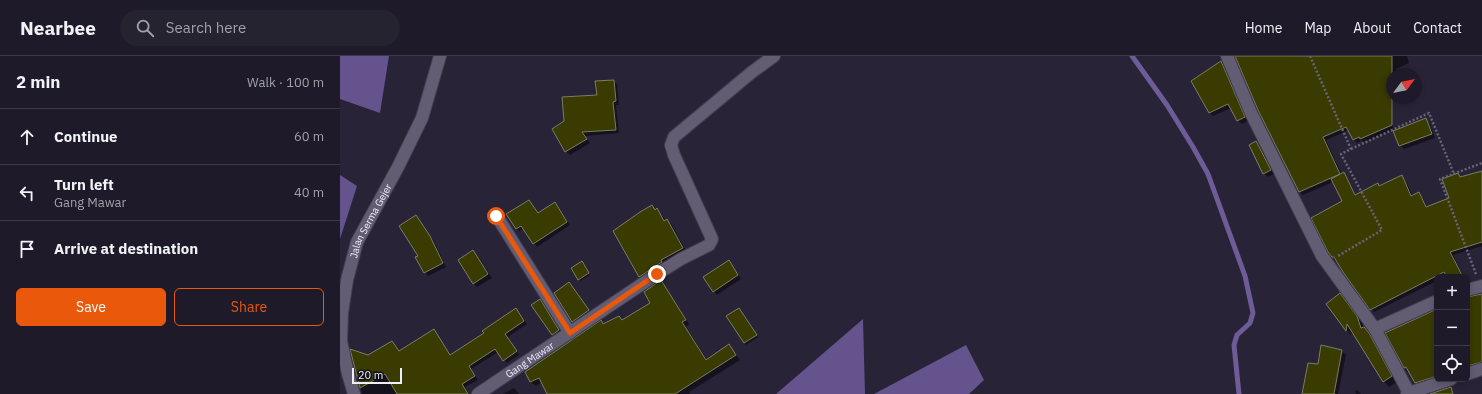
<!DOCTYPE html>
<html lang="en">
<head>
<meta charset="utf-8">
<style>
  :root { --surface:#1e1a29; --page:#262331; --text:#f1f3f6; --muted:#a1a1a8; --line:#3c3846; --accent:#ea580c }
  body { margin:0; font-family:"IBM Plex Sans",sans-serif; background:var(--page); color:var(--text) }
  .controls { position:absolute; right:12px; bottom:12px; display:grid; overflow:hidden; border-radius:6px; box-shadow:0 2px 6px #0003 }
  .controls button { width:36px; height:36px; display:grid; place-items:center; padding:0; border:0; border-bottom:1px solid var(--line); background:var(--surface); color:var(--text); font:20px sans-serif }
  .compass { position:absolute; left:1046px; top:12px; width:36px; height:36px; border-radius:50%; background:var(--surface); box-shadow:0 2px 6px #0003; rotate:58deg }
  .scale { position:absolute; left:12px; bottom:10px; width:50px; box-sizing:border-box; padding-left:4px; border:2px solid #f1eefc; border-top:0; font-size:11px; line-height:14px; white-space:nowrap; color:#f1eefc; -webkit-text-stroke:3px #100e17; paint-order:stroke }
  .stop { position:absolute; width:12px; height:12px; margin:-9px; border:3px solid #ea580c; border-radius:50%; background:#fff }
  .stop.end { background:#ea580c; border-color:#fff; box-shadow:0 1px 4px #0008 }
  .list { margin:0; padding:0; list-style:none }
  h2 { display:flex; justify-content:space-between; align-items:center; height:52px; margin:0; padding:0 16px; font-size:17px }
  h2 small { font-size:13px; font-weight:400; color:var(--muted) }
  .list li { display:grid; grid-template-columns:26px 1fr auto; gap:12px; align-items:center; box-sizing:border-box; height:56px; padding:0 16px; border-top:1px solid var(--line) }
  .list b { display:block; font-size:15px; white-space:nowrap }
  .list p { margin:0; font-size:13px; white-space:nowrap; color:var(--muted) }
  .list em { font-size:13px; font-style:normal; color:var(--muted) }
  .actions { display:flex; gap:8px; padding:12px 16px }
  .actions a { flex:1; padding:9px 0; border:1px solid var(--accent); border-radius:6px; text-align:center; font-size:14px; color:var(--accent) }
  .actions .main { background:var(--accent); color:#fff }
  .icon { flex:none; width:22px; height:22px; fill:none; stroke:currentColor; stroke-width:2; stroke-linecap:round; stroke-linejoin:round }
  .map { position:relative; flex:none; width:1142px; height:338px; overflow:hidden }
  header { display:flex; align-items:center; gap:24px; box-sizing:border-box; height:56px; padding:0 20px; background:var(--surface); border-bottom:1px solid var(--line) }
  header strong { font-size:19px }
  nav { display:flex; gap:22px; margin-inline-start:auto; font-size:14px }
  .search { width:280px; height:36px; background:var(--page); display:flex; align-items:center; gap:10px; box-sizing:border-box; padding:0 14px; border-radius:22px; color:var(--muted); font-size:15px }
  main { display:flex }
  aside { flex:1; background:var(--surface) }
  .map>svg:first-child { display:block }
  .forest { fill:#64538c }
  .shadow { fill:#0007 }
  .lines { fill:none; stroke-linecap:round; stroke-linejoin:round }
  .stream { stroke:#6d5c97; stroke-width:5 }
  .building { fill:#393b01; stroke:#7b7d64 }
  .street-casing { stroke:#423e4f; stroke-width:14 }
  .path { stroke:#686375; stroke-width:2.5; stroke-dasharray:2 2; stroke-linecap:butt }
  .street { stroke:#635d74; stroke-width:12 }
  .route { stroke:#ea580c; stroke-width:5 }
  .labels { text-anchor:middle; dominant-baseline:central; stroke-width:3; stroke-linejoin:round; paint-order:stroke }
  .street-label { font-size:10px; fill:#f1eefc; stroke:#100e17 }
</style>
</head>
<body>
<header>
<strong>Nearbee</strong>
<div class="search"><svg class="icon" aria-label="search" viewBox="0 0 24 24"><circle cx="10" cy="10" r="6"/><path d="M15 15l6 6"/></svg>Search here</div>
<nav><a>Home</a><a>Map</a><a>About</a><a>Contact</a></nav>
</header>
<main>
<aside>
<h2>2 min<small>Walk · 100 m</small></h2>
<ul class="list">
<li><svg class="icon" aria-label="ahead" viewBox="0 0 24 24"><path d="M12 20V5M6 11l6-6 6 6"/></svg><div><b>Continue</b></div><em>60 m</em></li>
<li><svg class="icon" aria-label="left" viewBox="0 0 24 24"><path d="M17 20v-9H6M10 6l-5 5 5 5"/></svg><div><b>Turn left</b><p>Gang Mawar</p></div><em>40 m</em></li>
<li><svg class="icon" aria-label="arrive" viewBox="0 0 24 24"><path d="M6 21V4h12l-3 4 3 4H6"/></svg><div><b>Arrive at destination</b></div></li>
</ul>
<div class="actions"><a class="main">Save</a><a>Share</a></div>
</aside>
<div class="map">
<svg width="1142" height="338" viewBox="0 0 1142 338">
  <rect width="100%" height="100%" fill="#282337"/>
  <path class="forest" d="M 0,0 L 49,0 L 40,57 L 0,43 Z
    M 0,119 L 17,130 L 0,183 Z
    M 523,263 L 525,338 L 436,338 Z
    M 626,289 L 644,324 L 629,338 L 534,338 Z"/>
  <path class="shadow" d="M 896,0 L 1067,0 L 1069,7 L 1056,13 L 1059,18 L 1052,18 L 1052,42 L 1045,54 L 1054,73 L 1024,86 L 1022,84 L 1017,87 L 1014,84 L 1009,74 L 986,84 L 1002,119 L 1003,118 L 1007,121 L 1016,140 L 1038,128 L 1040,130 L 1062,121 L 1065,124 L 1073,140 L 1079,138 L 1082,141 L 1087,152 L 1110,143 L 1118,119 L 1121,122 L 1142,116 L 1142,190 L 1113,199 L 1124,221 L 1108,221 L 1107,220 L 1097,221 L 1097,225 L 1034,256 L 993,201 L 1003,145 L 993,126 L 963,139 L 960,136 Z
    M 881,6 L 885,10 L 908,65 L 902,68 L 898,65 L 891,52 L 873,60 L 869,56 Z
    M 274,25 L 277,28 L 279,49 L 276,49 L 279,77 L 245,80 L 250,87 L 230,99 L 226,95 L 213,73 L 225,66 L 258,40 Z
    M 1086,63 L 1089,67 L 1095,82 L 1064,93 L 1060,89 Z
    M 916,86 L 920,90 L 934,118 L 928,121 L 924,117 Z
    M 189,145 L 198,158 L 215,148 L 230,169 L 197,191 L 184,172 L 179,175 L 176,172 Z
    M 312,151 L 321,158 L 326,165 L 327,165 L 332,169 L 347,197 L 305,225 L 300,220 Z
    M 76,160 L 94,185 L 106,211 L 88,220 L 84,216 L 79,200 Z
    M 133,195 L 152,222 L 137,231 L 133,227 Z
    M 389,206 L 401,223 L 377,239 L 374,235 Z
    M 244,208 L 250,219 L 240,225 L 239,223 Z
    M 321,226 L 325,230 L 349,268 L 346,271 L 367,304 L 388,289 L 400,304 L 349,336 L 350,338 L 208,338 L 202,326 L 196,330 L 191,326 L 186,316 L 261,266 L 265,269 L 279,261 L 282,264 L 312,247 Z
    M 229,227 L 252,259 L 237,269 L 233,265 Z
    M 1142,239 L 1142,309 L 1127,315 L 1127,242 Z
    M 1005,244 L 1022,267 L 1024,272 L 1034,284 L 1057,326 L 1049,331 L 1044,325 L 1012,274 L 1011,279 L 987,248 Z
    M 200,245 L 204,249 L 223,279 L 216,283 L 193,250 Z
    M 1097,254 L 1097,323 L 1080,330 L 1065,312 L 1047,277 Z
    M 400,255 L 418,281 L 406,289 L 387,261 Z
    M 179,257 L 187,268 L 168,281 L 179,299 L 167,307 L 158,296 L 131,313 L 138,324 L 125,331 L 129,338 L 22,338 L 12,295 L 29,300 L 52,286 L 59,296 L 94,274 L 110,300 Z
    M 1001,295 L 1006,299 L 998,338 L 963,338 L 979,310 Z
    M 174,332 L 179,338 L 163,338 Z
    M 1017,334 L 1021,338 L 1016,338 L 1015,335 Z"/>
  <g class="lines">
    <path class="stream" d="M 792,0 L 827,49 L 853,91 L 868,118 L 905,220 L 913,257 L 910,267 L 897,279 L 894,289 L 899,338"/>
  </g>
  <path class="building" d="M 895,0 L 1052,0 L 1052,69 L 1020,83 L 1019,81 L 1013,84 L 1006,71 L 983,81 L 1000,118 L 959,136 L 918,54 Z
    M 881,5 L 905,61 L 897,65 L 888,48 L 869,57 L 851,25 Z
    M 274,24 L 276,45 L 273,46 L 276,74 L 242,76 L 247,83 L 225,96 L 212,73 L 224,65 L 222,41 L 257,39 L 255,25 Z
    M 1086,62 L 1092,78 L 1059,90 L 1053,75 Z
    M 916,85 L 931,114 L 923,118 L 909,89 Z
    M 1142,115 L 1142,186 L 1110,196 L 1123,221 L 1107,221 L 1104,216 L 1030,254 L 1003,216 L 994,201 L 992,201 L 988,196 L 971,162 L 1002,145 L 991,123 L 1004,116 L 1015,139 L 1038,127 L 1039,130 L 1062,119 L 1071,140 L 1079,136 L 1086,151 L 1109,142 L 1102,123 L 1118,117 L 1120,121 Z
    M 189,144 L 198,157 L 215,146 L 227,166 L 193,188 L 181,170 L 176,173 L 166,158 Z
    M 312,149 L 315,154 L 317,152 L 324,165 L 327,163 L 343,192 L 321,204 L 322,206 L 299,221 L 273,175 L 300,156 Z
    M 76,159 L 90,180 L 103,207 L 84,217 L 75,201 L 78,200 L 59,170 Z
    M 133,194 L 148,218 L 133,228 L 118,204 Z
    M 389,204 L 398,219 L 373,236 L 363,221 Z
    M 242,205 L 249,217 L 238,224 L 231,212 Z
    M 321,224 L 346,264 L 342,266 L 366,304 L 389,288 L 396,299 L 335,338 L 207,338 L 199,322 L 190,326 L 185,316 L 261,264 L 263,268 L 279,260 L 282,264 L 310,247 L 304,236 Z
    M 229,226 L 249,254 L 232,266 L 214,237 Z
    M 1000,237 L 1017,260 L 1021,272 L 1024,271 L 1029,277 L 1052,320 L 1043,326 L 1007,268 L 1006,275 L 986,248 Z
    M 1142,238 L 1142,306 L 1127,310 L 1127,241 Z
    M 200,243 L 219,274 L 212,279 L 191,249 Z
    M 176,252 L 184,265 L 165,278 L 177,295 L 163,305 L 155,293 L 129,310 L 135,320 L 122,328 L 128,338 L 57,338 L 45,318 L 20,332 L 10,293 L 28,299 L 52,285 L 59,295 L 94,273 L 110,299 L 144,277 L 142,275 Z
    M 399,252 L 417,279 L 404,287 L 386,260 Z
    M 1097,253 L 1097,320 L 1075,327 L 1066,311 L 1064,312 L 1045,277 Z
    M 981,289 L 1002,294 L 994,338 L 962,338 L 968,307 L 978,308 Z
    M 1111,331 L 1113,338 L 1090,338 Z"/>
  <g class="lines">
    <g class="street-casing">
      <g id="street">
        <path d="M 887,0 L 911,57 L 982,200 L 1035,273 L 1069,337 L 1067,338"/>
        <path d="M 156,159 L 230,277"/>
        <path d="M 1127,234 L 1142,230"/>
        <path d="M 1035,273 L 1097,245"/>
        <path d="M 1127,318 L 1142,313"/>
        <path d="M 1069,337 L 1111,323"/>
        <path id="s1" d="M 14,338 L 8,318 L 1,285 L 2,257 L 7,224 L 17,186 L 58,111 L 82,62 L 100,0"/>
        <path id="s2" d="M 138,338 L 317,218 L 341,203 L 369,189 L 372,183 L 334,99 L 331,89 L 334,81 L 412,16 L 434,0"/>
      </g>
    </g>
    <path class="path" d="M 970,0 L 1011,93 L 1001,98 L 1042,174 L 998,200
      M 1011,93 L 1089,57 L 1114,118
      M 1136,218 L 1100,123 L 1142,107"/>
    <use href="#street" class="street"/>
  </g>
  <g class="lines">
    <path class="route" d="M 156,160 L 230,277 L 317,218"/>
  </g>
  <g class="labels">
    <g class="street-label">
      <text stroke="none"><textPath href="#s1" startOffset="180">Jalan Serma Gejer</textPath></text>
      <text stroke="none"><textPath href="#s2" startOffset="62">Gang Mawar</textPath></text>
    </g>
  </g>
</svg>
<div class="controls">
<button>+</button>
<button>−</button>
<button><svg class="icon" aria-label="locate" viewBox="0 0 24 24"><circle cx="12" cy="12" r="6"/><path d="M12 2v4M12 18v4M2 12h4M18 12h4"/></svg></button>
</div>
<svg class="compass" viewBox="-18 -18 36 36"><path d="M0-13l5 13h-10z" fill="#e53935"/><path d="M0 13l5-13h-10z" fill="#a1a1a8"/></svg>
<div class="scale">20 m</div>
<div class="stop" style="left:156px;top:160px"></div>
<div class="stop end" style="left:317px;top:218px"></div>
</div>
</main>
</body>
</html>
